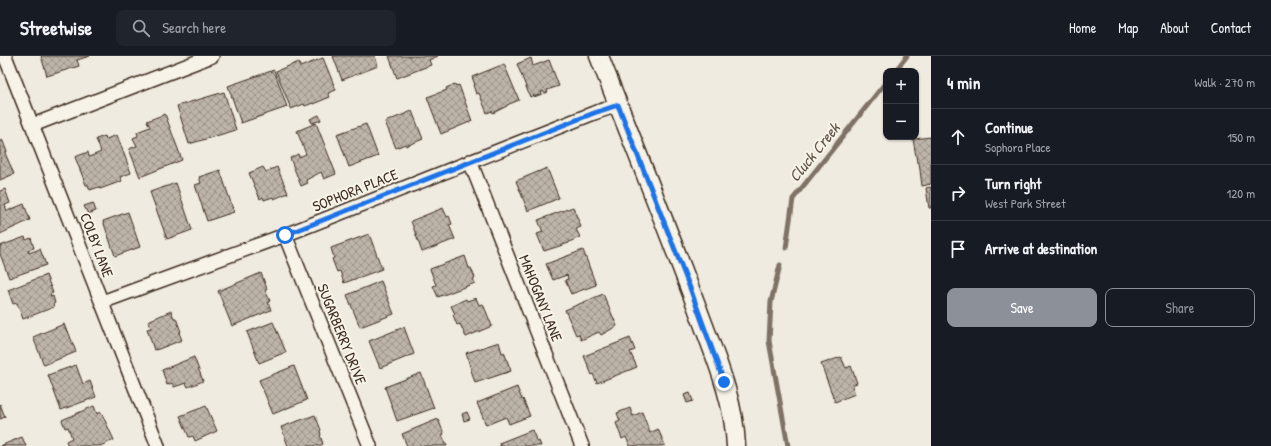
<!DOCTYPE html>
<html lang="en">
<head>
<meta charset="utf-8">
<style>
  :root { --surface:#171b24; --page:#20242c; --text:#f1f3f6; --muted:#9ea1a6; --line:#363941; --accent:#8c9099 }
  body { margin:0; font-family:"Patrick Hand",sans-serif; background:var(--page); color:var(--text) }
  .controls { position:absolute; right:12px; top:12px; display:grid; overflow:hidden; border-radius:8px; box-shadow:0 1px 3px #0004 }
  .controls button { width:36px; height:36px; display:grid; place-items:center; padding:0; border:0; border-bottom:1px solid var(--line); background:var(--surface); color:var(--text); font:20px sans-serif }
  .stop { position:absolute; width:12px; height:12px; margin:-9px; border:3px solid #1a73e8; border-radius:50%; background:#fff }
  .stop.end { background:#1a73e8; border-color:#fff; box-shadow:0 1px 4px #0008 }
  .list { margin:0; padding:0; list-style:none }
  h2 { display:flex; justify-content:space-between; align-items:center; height:52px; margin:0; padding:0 16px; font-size:17px }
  h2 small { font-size:13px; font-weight:400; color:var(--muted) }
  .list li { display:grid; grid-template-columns:26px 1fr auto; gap:12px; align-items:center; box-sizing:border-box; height:56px; padding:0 16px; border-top:1px solid var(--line) }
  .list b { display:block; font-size:15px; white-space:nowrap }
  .list p { margin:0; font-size:13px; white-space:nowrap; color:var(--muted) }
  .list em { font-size:13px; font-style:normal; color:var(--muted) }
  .actions { display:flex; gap:8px; padding:12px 16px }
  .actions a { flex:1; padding:9px 0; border:1px solid var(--accent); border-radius:8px; text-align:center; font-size:14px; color:var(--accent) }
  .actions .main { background:var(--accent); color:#fff }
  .icon { flex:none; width:22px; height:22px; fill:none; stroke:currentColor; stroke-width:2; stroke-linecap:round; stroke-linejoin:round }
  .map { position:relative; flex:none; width:931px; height:390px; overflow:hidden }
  header { display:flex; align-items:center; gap:24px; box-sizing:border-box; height:56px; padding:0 20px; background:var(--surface); border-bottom:1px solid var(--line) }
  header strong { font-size:19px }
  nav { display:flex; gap:22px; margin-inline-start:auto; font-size:14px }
  .search { width:280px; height:36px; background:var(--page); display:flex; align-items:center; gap:10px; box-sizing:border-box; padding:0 14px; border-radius:8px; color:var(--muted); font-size:15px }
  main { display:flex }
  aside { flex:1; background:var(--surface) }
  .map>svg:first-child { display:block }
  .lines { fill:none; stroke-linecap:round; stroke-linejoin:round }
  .stream { stroke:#7e7266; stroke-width:5 }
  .building { fill:url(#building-cross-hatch); stroke:#3b2a1e }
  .street-casing { stroke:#3b2a1e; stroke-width:16 }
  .secondary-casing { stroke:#3b2a1e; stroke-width:21 }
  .street { stroke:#f7f3e8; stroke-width:13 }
  .secondary { stroke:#f7f3e8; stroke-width:18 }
  .route { stroke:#1a73e8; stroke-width:5 }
  .labels { text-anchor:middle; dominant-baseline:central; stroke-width:4; stroke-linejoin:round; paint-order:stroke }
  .street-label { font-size:15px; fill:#3b2a1e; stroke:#f7f3e8 }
  .water-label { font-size:16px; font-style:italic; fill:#625448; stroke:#f7f3e8 }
</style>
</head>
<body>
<header>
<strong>Streetwise</strong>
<div class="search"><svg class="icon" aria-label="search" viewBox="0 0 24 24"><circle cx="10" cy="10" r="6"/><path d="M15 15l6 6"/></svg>Search here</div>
<nav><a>Home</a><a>Map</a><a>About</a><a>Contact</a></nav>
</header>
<main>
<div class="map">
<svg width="931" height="390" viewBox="0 0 931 390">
  <defs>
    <pattern id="building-cross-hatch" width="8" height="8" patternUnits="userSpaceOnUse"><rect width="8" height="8" fill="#bdb5aa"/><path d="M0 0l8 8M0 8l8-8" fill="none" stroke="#9b938a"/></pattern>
  </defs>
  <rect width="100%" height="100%" fill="#efebe0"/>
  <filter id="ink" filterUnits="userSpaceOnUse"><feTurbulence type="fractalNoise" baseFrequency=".025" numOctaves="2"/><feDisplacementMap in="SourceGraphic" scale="8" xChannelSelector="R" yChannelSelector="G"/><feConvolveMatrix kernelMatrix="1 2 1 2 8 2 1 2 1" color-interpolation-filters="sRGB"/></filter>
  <g filter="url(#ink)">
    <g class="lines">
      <path class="stream" d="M 895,15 L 907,0
        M 786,192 L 793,143 L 886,26
        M 780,209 L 771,246 L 769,285 L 788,390"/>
    </g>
    <path class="building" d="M 41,0 L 90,0 L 77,4 L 79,10 L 47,20 Z
      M 333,0 L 375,0 L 378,10 L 342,24 Z
      M 389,0 L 438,0 L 429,4 L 431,9 L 397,22 Z
      M 323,2 L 336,34 L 328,37 L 330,41 L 313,48 L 313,47 L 305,50 L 304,48 L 291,53 L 276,15 L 299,6 L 300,11 Z
      M 531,2 L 533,10 L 549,4 L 559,30 L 547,34 L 548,36 L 546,37 L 544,37 L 543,35 L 541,36 L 542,38 L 534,41 L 534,39 L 530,41 L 517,8 Z
      M 504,8 L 519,44 L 507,49 L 507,50 L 493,57 L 492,55 L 487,57 L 479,37 L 476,38 L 473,29 L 475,29 L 472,21 Z
      M 274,14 L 287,51 L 241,67 L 228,30 Z
      M 455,28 L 456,30 L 459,29 L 472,65 L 441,78 L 427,41 L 447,34 L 446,32 Z
      M 224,36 L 236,74 L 189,88 L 177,50 Z
      M 412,55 L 423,83 L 406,90 L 405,88 L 396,92 L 385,66 Z
      M 165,58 L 182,104 L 140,121 L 129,93 L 137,90 L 133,82 L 138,80 L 137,76 L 150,71 L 147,65 Z
      M 319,59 L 321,64 L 312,67 L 310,63 Z
      M 316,67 L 336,118 L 324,123 L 321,116 L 306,124 L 308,127 L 301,130 L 290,102 L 298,98 L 299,101 L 306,98 L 297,75 Z
      M 366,68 L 378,100 L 349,111 L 337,78 Z
      M 117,79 L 131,117 L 120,121 L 122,125 L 100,133 L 99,131 L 90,134 L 88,129 L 86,129 L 75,101 L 88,96 L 89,101 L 101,96 L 96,83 L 105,80 L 106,83 Z
      M 931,81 L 931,128 L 922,130 L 919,106 L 917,106 L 913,83 Z
      M 2,83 L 7,96 L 5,97 L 14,118 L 0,124 L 0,84 Z
      M 263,111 L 266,116 L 277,111 L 288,137 L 274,143 L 273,141 L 264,144 L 263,141 L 260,143 L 249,117 Z
      M 547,112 L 559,142 L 528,155 L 516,125 Z
      M 220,114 L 234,156 L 207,165 L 195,129 L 201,127 L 199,121 Z
      M 176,127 L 192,174 L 167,183 L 150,136 Z
      M 931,131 L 931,152 L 929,152 L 926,132 Z
      M 5,133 L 10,147 L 5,149 L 7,155 L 24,148 L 30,164 L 0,178 L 0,135 Z
      M 93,147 L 96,155 L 88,158 L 84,150 Z
      M 573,151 L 581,171 L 576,173 L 580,181 L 569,186 L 569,187 L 544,195 L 537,178 L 543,176 L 538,164 Z
      M 443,152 L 447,161 L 449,160 L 452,168 L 449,169 L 455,183 L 422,196 L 411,165 Z
      M 128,156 L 140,191 L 115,200 L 103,165 Z
      M 369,178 L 382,213 L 344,227 L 340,215 L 337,216 L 332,203 L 334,202 L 331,192 Z
      M 25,181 L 26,184 L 31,182 L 34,192 L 28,194 L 29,197 L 40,193 L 46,209 L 9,222 L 0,198 L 0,190 Z
      M 583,194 L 596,229 L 571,238 L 565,224 L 568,223 L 567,219 L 553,224 L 546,208 Z
      M 465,200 L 469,212 L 471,212 L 475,222 L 473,223 L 475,227 L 438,241 L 433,230 L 436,229 L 430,213 Z
      M 261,217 L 267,233 L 265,234 L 270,245 L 268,246 L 271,254 L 232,270 L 218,235 Z
      M 46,219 L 53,237 L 50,238 L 51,241 L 53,240 L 55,247 L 53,248 L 54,251 L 23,263 L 17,247 L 13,248 L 8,234 Z
      M 381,225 L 394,258 L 360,271 L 347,239 Z
      M 603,238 L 617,270 L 601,279 L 599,276 L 581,284 L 579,278 L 576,279 L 565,254 Z
      M 476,242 L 479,249 L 483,248 L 492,270 L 466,281 L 460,268 L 457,269 L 453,259 L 455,258 L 451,250 L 466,243 L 467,245 Z
      M 171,255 L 174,262 L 176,262 L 181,276 L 179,277 L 182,284 L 156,294 L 156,293 L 154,294 L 147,273 L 151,272 L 148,265 Z
      M 273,266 L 286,296 L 259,307 L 247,276 Z
      M 64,268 L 67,276 L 68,275 L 76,296 L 44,309 L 33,281 Z
      M 404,271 L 414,298 L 380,312 L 369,285 Z
      M 630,282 L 635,294 L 630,296 L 637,311 L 597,327 L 593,318 L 592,319 L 584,300 Z
      M 499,286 L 502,297 L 504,296 L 511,315 L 475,327 L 466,297 Z
      M 194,301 L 203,325 L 188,331 L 186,327 L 174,331 L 172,327 L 167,329 L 162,314 Z
      M 841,301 L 846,312 L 851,310 L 857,327 L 852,329 L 855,338 L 835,346 L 821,308 Z
      M 76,309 L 83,328 L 90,325 L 96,341 L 61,354 L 48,319 Z
      M 294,310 L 307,344 L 273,358 L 259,324 Z
      M 421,317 L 434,352 L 397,365 L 385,331 Z
      M 517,331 L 522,344 L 523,343 L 530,360 L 509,368 L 506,361 L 486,369 L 477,347 Z
      M 690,337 L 693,345 L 687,347 L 684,339 Z
      M 0,348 L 5,361 L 0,363 Z
      M 94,350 L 97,358 L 101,356 L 114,384 L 100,390 L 68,390 L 66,385 L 72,382 L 68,371 L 65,372 L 62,364 Z
      M 206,350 L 217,375 L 195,385 L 193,380 L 189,381 L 180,360 Z
      M 630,352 L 633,360 L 642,356 L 650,377 L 658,373 L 665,389 L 662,390 L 630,390 L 626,381 L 622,383 L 616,367 L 620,365 L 617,357 Z
      M 467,356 L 470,363 L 464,365 L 462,358 Z
      M 315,359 L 321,374 L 320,375 L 321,379 L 320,379 L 323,388 L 319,390 L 288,390 L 281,371 Z
      M 438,363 L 444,378 L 442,379 L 447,390 L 407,390 L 402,378 Z
      M 532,374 L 537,386 L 539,385 L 541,390 L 500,390 L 499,387 Z
      M 22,381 L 26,390 L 0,390 Z"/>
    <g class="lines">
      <g class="street-casing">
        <path id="street" d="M 5,0 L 158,390
          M 33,69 L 212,0
          M 470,105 L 582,390
          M 285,179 L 370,390
          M 102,246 L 285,179 L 594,57 L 618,49"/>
      </g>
      <g class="secondary-casing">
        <path id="secondary" d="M 599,0 C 632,84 666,169 698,254 C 714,298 734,342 736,390"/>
      </g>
      <use href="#street" class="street"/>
      <use href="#secondary" class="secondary"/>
    </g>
  </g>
  <g class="lines" filter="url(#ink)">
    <path class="route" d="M 285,179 L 594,57 L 618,49 L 690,232 L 724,326"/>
  </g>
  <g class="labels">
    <g class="street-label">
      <text transform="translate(355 134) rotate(-22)">SOPHORA PLACE</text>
      <text transform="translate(97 189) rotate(69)">COLBY LANE</text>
      <text transform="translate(541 242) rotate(68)">MAHOGANY LANE</text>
      <text transform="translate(342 278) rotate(68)">SUGARBERRY DRIVE</text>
    </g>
    <g class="water-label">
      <text transform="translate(814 96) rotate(-51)">Cluck Creek</text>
    </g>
  </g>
</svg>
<div class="controls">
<button>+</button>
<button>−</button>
</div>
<div class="stop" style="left:285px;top:179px"></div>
<div class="stop end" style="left:724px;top:326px"></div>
</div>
<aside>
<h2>4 min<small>Walk · 270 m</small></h2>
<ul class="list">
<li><svg class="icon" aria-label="ahead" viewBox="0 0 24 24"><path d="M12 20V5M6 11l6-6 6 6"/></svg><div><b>Continue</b><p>Sophora Place</p></div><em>150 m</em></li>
<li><svg class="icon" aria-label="right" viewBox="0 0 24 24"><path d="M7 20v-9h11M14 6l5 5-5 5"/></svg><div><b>Turn right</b><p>West Park Street</p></div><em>120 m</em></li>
<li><svg class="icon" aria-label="arrive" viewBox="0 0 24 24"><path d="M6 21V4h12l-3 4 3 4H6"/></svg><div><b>Arrive at destination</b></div></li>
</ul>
<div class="actions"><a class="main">Save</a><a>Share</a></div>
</aside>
</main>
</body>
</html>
